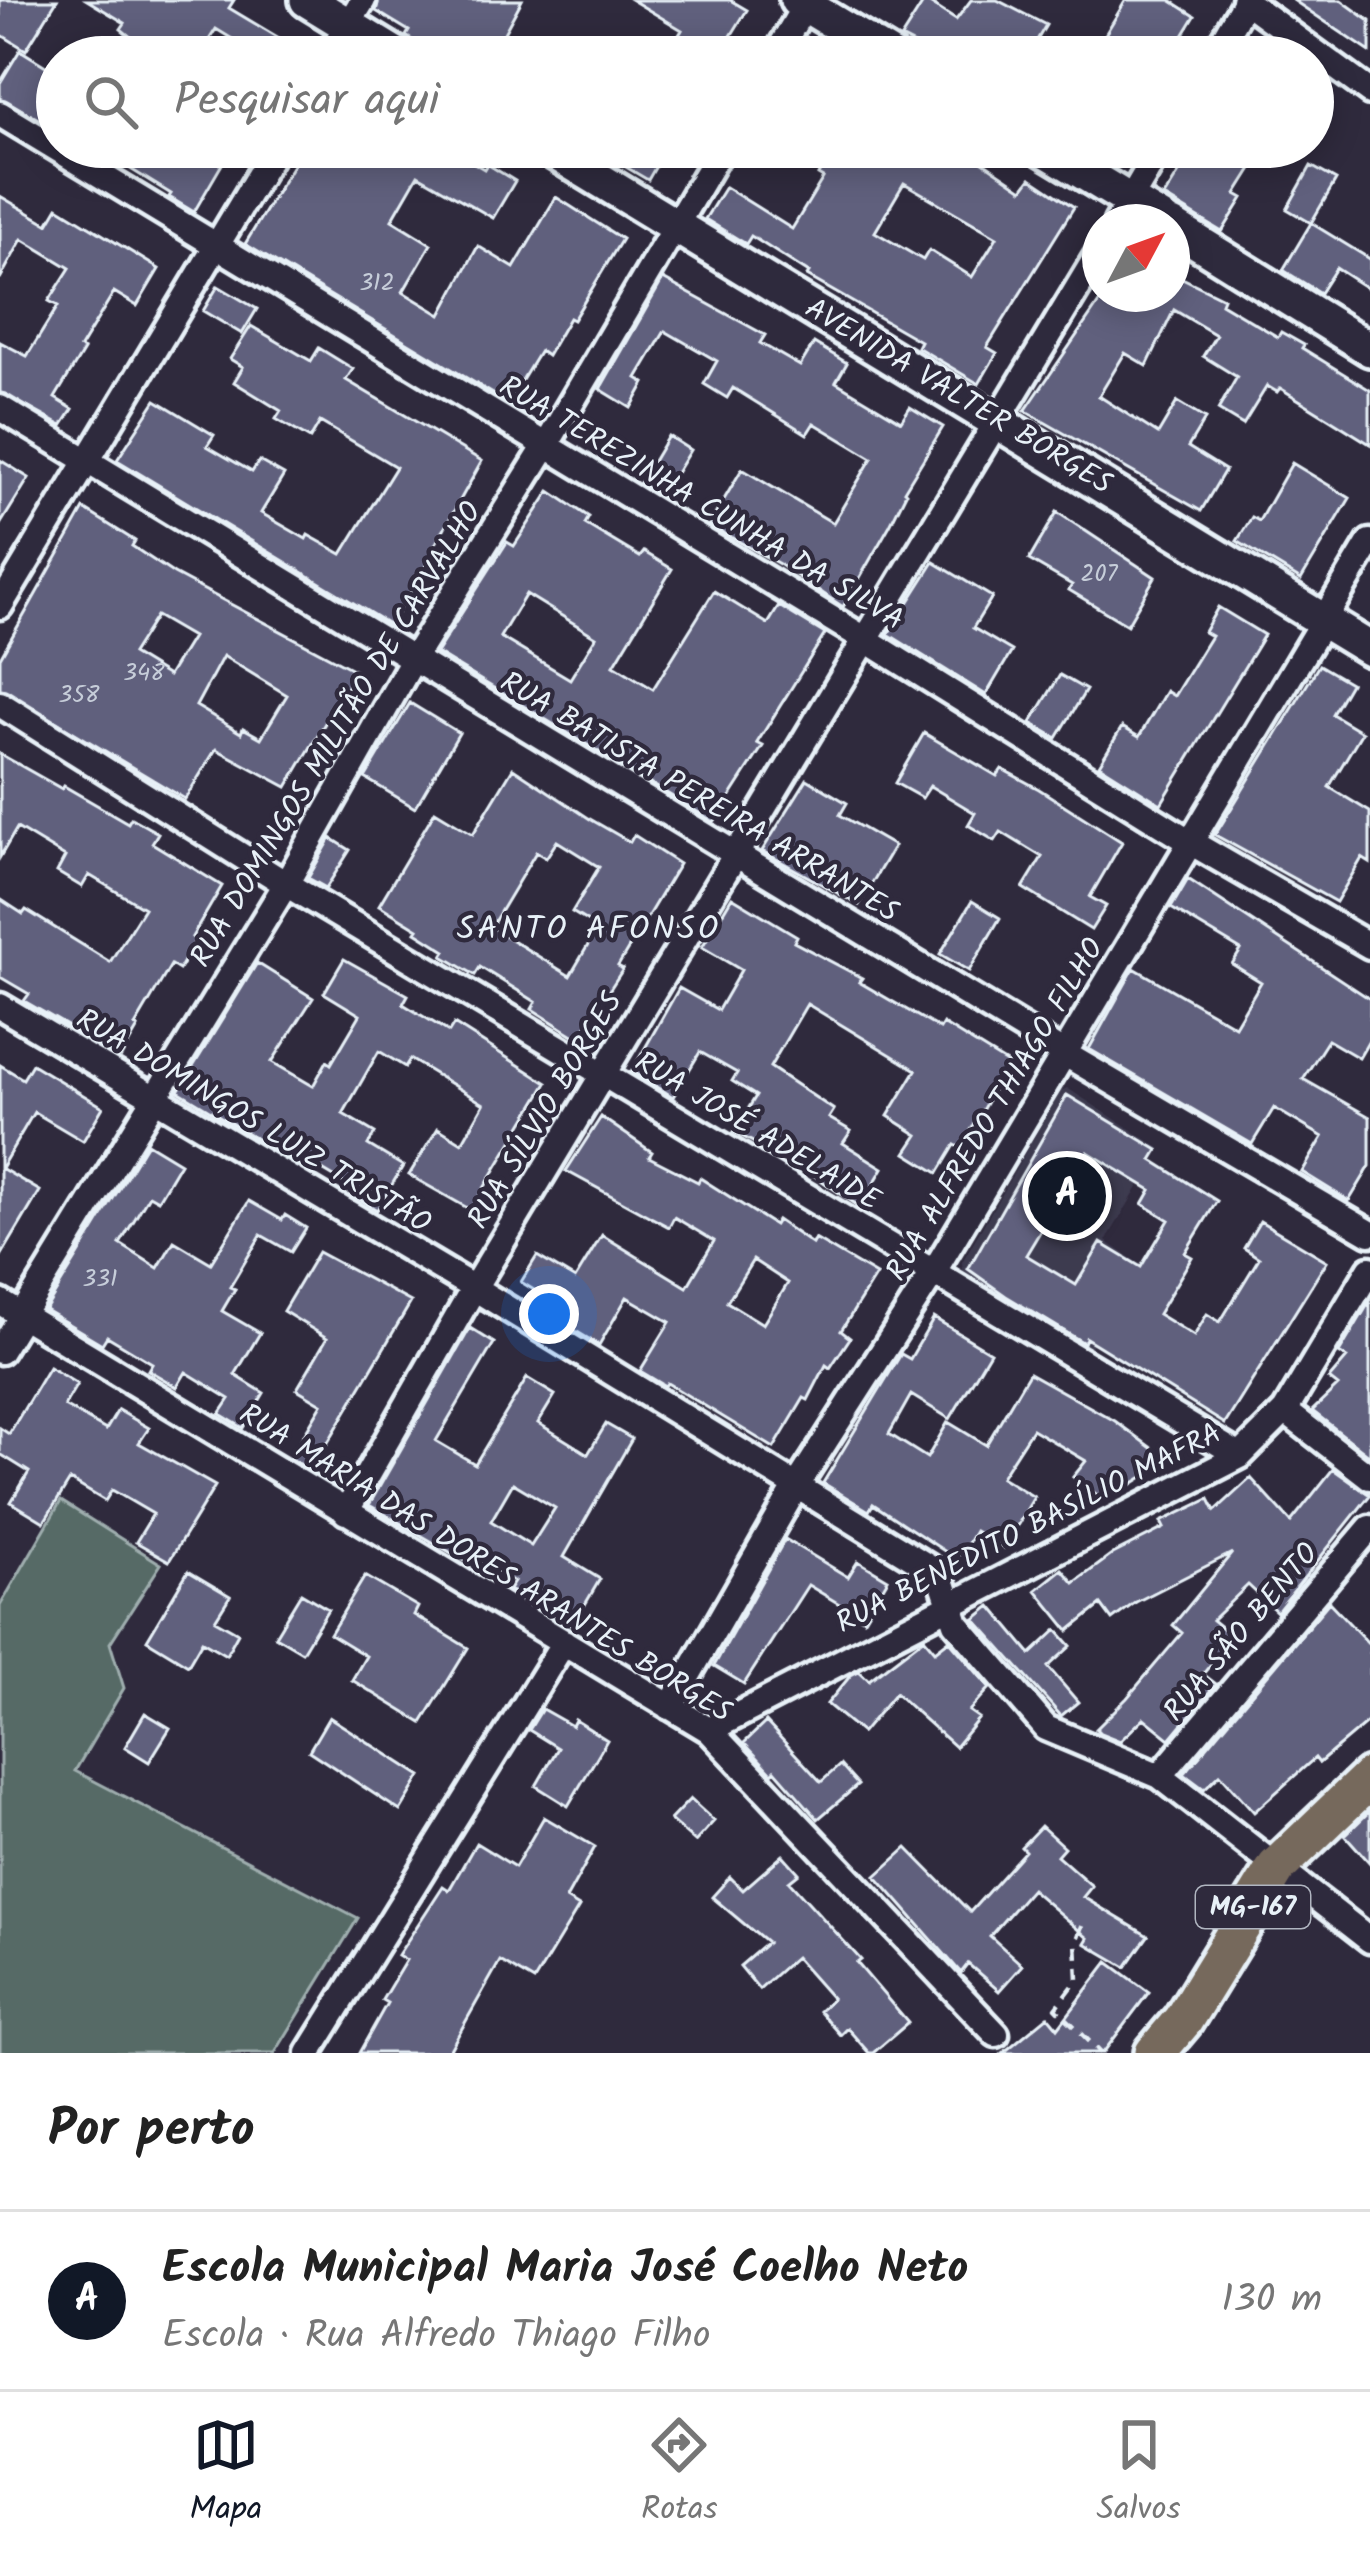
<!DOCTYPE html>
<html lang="pt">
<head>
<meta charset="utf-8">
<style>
  :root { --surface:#fff; --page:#f2f2f2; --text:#222; --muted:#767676; --line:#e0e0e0; --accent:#111827 }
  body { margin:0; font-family:Kalam,sans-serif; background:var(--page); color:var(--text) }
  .compass { position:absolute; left:1082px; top:204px; width:108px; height:108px; border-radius:50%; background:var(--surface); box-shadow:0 6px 30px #0003; rotate:49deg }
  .you { position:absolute; left:549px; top:1314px; width:42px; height:42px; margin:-30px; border:9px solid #fff; border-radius:50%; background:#1a73e8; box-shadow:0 0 0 18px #1a73e833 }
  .badge { display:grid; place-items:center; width:78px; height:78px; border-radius:50%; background:var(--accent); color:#fff; font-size:39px; font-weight:700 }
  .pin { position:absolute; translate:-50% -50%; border:6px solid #fff; box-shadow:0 3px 12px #0006 }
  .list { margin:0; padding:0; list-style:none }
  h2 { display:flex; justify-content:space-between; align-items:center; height:156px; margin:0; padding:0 48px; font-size:51px }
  h2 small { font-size:39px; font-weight:400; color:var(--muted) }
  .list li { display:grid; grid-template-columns:78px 1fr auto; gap:36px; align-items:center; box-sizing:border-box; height:180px; padding:0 48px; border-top:3px solid var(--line) }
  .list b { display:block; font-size:45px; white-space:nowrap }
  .list p { margin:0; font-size:39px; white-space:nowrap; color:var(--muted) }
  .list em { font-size:39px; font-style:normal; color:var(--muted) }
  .icon { flex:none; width:66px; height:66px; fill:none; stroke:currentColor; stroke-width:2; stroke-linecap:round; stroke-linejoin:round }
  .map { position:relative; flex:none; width:1370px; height:2053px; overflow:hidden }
  .search { position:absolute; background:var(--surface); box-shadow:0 6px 30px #0003; left:36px; right:36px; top:36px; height:132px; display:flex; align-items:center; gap:30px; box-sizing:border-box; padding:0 42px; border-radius:66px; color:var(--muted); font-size:45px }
  .sheet { height:336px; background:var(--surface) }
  nav { display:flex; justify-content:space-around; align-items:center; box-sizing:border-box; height:168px; border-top:3px solid var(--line); background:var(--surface); font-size:33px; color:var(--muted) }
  nav a { display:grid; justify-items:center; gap:6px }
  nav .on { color:var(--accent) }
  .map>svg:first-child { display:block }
  .built { fill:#3e3a50 }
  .green { fill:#566b66; stroke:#9faeaf; stroke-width:3 }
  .building { fill:#61607d; stroke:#e8f1f8; stroke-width:3; fill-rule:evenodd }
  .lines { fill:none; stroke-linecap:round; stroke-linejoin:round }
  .street-casing { stroke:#e8f1f8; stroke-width:33 }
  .secondary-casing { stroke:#e8f1f8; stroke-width:42 }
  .primary-casing { stroke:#e8f1f8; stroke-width:48 }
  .path { stroke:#e8f1f8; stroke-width:4.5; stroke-dasharray:12 9; stroke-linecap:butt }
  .street { stroke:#2f2a3d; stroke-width:24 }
  .secondary { stroke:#2f2a3d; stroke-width:33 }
  .primary { stroke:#76695c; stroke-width:39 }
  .labels { text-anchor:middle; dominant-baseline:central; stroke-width:9; stroke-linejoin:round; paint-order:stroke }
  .number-label { font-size:24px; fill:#c6cdd9 }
  .shield { fill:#2f2a3d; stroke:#b0b5c0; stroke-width:3 }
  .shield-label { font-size:27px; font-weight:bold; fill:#e8f1f8 }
  .street-label { font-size:30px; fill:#e8f1f8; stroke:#2f2a3d }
  .neighbourhood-label { font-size:33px; letter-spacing:3px; fill:#e8f1f8; stroke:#2f2a3d }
</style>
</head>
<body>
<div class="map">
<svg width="1370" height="2053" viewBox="0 0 1370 2053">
  <rect width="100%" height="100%" fill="#2f2a3d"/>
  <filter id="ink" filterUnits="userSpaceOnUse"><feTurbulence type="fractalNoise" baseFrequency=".00833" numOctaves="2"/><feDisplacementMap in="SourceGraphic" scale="24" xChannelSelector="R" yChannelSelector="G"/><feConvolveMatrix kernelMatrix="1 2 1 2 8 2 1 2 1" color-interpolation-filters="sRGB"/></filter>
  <g filter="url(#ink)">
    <path class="built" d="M 1067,1088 L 1161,1149 L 1106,1241 L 1139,1264 L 1087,1354 L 964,1278 L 962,1262 L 1061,1091 Z"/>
    <path class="green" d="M 61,1501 L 161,1564 L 110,1643 L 124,1688 L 75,1771 L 358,1918 L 275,2053 L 0,2053 L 0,1606 Z"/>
    <path class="building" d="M 0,0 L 57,0 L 26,50 L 0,34 Z
      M 87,0 L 234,0 L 229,8 L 311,57 L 262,57 L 216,29 L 198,57 L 155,57 L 121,29 L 125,23 Z
      M 379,0 L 522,0 L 491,57 L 437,57 L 406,36 L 409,31 L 376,11 Z
      M 632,0 L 730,0 L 747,10 L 718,57 L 666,57 L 682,30 Z
      M 925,0 L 956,20 L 971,0 L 997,0 L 1046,25 L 1027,57 L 938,57 L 901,38 Z
      M 1126,0 L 1170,0 L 1195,16 L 1170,57 L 1112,57 L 1097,48 Z
      M 1293,0 L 1341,0 L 1370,21 L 1370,52 Z
      M 20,50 L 57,73 L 57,129 L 0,98 L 0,83 Z
      M 95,147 L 160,147 L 182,161 L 191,147 L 232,147 L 194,212 L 169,197 L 171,194 Z
      M 304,147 L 447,147 L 484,169 L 487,164 L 515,181 L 493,218 L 418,175 L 392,220 L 431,244 L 403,292 L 441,315 L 478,246 L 514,268 L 556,197 L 622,239 L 573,320 L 569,318 L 547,356 L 540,351 L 508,403 L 245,244 Z
      M 592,147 L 667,147 L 648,180 Z
      M 784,147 L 832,147 L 866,168 L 878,147 L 961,147 L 1023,189 L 1031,178 L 1074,207 L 987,347 L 997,353 L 979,384 L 917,347 L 920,341 L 807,276 L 809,273 L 751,236 L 746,244 L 705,219 L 725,187 L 792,229 L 823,178 L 818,175 L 821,169 ZM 904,183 L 997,237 L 972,277 L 929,250 L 923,260 L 875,232 Z
      M 1195,147 L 1240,147 L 1258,159 L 1236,194 L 1243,198 L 1222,232 L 1164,197 Z
      M 1311,166 L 1336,180 L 1311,223 L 1287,209 Z
      M 0,196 L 48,224 L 58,207 L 159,269 L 137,306 L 114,292 L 80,348 L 84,350 L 55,398 L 73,409 L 62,426 L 0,392 L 0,342 L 27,356 L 58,306 L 49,301 L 70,268 L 22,239 L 0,279 Z
      M 1311,223 L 1370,259 L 1370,290 L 1336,268 L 1320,293 L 1283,270 Z
      M 1172,273 L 1223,298 L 1221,303 L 1278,337 L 1281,332 L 1304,345 L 1302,348 L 1370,390 L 1370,444 L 1280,388 L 1277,392 L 1267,386 L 1243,425 L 1218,410 L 1237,377 L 1203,356 L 1216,335 L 1174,310 L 1147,366 L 1125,353 L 1099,396 L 1158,434 L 1177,402 L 1205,419 L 1188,447 L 1225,470 L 1201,511 L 1025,411 L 1105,294 L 1172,294 Z
      M 663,279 L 765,335 L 760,343 L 800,366 L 814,343 L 847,363 L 836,382 L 901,421 L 910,407 L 943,427 L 904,491 L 906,493 L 890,525 L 843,607 L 781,565 L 709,525 L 742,469 L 833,523 L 872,458 L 814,423 L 807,434 L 733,388 L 727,398 L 704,384 L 717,361 L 665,331 L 637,378 L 645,383 L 631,408 L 600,389 Z
      M 218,286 L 257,309 L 242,334 L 203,311 Z
      M 251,326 L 311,361 L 319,348 L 353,369 L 346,380 L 482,461 L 435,545 L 438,547 L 390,625 L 117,460 L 156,400 L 214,435 L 207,446 L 252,472 L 259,461 L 284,475 L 261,513 L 306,539 L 308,535 L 342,554 L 396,467 L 320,422 L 310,439 L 276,419 L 281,411 L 234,382 L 243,367 L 230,359 Z
      M 668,436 L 690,450 L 662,496 L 640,483 Z
      M 0,460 L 29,478 L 0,525 Z
      M 1292,463 L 1350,498 L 1301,580 L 1237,541 L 1252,517 L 1259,521 Z
      M 550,491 L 589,517 L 585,524 L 640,557 L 644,552 L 672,569 L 614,665 L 653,689 L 714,591 L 768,624 L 779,606 L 825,634 L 757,743 L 763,746 L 714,822 L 436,653 L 507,542 L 514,546 ZM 526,594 L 596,637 L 570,679 L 500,637 Z
      M 84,509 L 135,541 L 132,546 L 174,574 L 356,671 L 287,787 L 216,749 L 185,799 L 0,688 L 0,658 ZM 156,616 L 192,637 L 168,676 L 132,654 ZM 223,656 L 287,695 L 261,738 L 243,728 L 241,733 L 196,706 Z
      M 1057,512 L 1155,577 L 1127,625 L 1069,590 L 1072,585 L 1029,560 Z
      M 934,562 L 992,597 L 973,628 L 1012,651 L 986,695 L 888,634 Z
      M 1218,607 L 1264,635 L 1161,804 L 1099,765 L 1122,727 L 1139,737 L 1166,691 L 1174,696 L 1211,636 L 1204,632 Z
      M 1319,665 L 1350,683 L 1332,714 L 1362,732 L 1329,787 L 1370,812 L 1370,863 L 1362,858 L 1336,902 L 1215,835 Z
      M 1060,675 L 1086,690 L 1057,738 L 1031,723 Z
      M 410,703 L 459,733 L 415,808 L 365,778 Z
      M 924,733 L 997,776 L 1002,769 L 1039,789 L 1122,842 L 1090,897 L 1106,906 L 1091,930 L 1023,888 L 1042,857 L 1001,832 L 995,841 L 968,825 L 975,813 L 930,786 L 922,798 L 895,783 Z
      M 0,754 L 62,789 L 64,786 L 128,823 L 131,818 L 158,833 L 152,843 L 222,886 L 192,937 L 196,940 L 179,970 L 171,965 L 135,1026 L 138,1028 L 121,1057 L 24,1001 L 29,994 L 0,977 L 0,899 L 23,914 L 26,910 L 110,962 L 144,908 L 89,875 L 82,887 L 57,872 L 65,857 L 17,828 L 0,857 Z
      M 513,768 L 590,819 L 630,842 L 634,835 L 679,864 L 618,966 L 623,969 L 578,1038 L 532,1009 L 536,1002 L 480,967 L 475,975 L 443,956 L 446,951 L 416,932 L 418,929 L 379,905 L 435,811 L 473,834 ZM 557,841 L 599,867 L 572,912 L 598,928 L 570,976 L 491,927 L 536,852 L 546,858 Z
      M 807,779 L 847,803 L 840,815 L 894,846 L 859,905 L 762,851 Z
      M 331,838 L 350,850 L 326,888 L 308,878 Z
      M 1188,879 L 1370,999 L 1370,1039 L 1359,1058 L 1328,1040 L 1303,1079 L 1370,1117 L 1370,1166 L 1349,1201 L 1302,1172 L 1323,1137 L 1274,1108 L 1252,1144 L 1089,1049 L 1134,968 L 1235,1026 L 1261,982 L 1232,964 L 1241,950 L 1171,908 Z
      M 732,897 L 797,936 L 794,942 L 862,978 L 859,982 L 940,1029 L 943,1024 L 1008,1064 L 961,1148 L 955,1145 L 938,1173 L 906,1153 L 918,1135 L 888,1116 L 916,1070 L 807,1004 L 770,1067 L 834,1110 L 829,1118 L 851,1131 L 843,1143 L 883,1168 L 860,1207 L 806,1170 L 734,1132 L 756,1096 L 732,1081 L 737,1073 L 700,1052 L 673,1097 L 632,1071 L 679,988 L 718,1010 L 741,970 L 702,947 Z
      M 972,901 L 1000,918 L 969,971 L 940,954 Z
      M 344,959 L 408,995 L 403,1004 L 449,1032 L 454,1024 L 547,1083 L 471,1210 L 409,1175 L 438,1128 L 462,1143 L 484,1104 L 410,1059 L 405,1067 L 379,1051 L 343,1114 L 375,1133 L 368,1145 L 403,1166 L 377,1210 L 351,1194 L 354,1189 L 309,1162 L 305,1168 L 178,1091 L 257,963 L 313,998 L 272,1062 L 313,1086 L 327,1061 L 331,1064 L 360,1015 L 324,993 Z
      M 32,1064 L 103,1107 L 83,1141 L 34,1112 L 1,1168 L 40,1191 L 0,1258 L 0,1065 L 23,1079 Z
      M 1067,1095 L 1158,1150 L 1152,1160 L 1217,1201 L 1185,1253 L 1192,1257 L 1158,1314 L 1194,1336 L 1207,1314 L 1220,1322 L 1259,1258 L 1244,1248 L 1260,1221 L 1327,1261 L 1225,1424 L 1086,1338 L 1084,1343 L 1006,1296 L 968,1269 ZM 1088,1152 L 1151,1190 L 1143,1204 L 1169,1220 L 1141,1267 L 1101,1243 L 1076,1285 L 1026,1255 Z
      M 601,1117 L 652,1152 L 649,1157 L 698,1182 L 700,1178 L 774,1225 L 777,1220 L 812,1244 L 815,1239 L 876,1275 L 841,1331 L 850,1338 L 830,1368 L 826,1365 L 808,1400 L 804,1398 L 774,1448 L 667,1383 L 665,1386 L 640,1371 L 670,1322 L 627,1297 L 599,1345 L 569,1327 L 576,1316 L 521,1282 L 537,1256 L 575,1279 L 602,1235 L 687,1287 L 714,1241 L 674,1217 L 669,1227 L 566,1171 ZM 753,1260 L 788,1283 L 763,1324 L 727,1302 Z
      M 147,1143 L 180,1163 L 158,1200 L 149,1195 L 120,1244 L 158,1268 L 174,1241 L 211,1263 L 249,1201 L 282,1220 L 285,1215 L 306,1228 L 291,1252 L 261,1235 L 230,1287 L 235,1289 L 222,1311 L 260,1333 L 235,1375 L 264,1393 L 243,1428 L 220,1414 L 230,1399 L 186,1372 L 177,1387 L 148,1370 L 152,1363 L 107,1336 L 102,1344 L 45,1310 Z
      M 318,1252 L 411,1302 L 311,1471 L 290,1458 L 322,1404 L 297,1389 L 327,1338 L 283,1311 Z
      M 1370,1301 L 1370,1456 L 1312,1411 L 1338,1386 L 1329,1379 L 1347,1358 L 1339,1353 Z
      M 934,1318 L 990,1352 L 950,1419 L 911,1395 L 889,1434 L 927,1458 L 948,1422 L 986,1445 L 1029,1373 L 1115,1421 L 1169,1461 L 1132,1484 L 1120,1471 L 1100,1497 L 1073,1477 L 1086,1461 L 1032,1429 L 1001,1477 L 1034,1497 L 1004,1548 L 975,1531 L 958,1560 L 873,1504 L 869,1511 L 823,1483 L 901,1354 L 910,1359 Z
      M 470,1328 L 494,1343 L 436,1441 L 475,1464 L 527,1378 L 555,1395 L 538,1423 L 588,1454 L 606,1424 L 632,1439 L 564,1557 L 600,1579 L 573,1625 L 509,1590 L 514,1582 L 471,1555 L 467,1562 L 369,1505 ZM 513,1483 L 555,1508 L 531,1546 L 491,1521 Z
      M 49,1367 L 77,1384 L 64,1406 L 106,1430 L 118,1410 L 149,1428 L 139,1443 L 215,1486 L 169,1561 L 136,1542 L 153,1514 L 112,1490 L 105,1501 L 70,1480 L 44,1522 L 11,1502 L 29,1472 L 0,1454 L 0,1428 L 9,1434 Z
      M 1333,1469 L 1370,1495 L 1277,1612 L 1248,1585 L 1212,1620 L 1233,1637 L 1203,1674 L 1216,1684 L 1170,1739 L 1144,1718 L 1120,1741 L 1100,1733 L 1096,1729 L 1127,1698 L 1182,1633 L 1173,1625 L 1232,1553 L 1136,1602 L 1112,1620 L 1101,1605 L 1069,1631 L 1036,1590 L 1062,1569 L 1074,1583 L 1113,1554 L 1164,1528 L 1161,1522 L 1209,1499 L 1215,1511 L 1251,1478 L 1291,1522 Z
      M 785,1539 L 848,1577 L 858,1561 L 888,1579 L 864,1619 L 808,1585 L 744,1684 L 714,1666 Z
      M 188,1571 L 230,1596 L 215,1620 L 238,1633 L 226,1655 L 202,1641 L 188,1665 L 147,1640 Z
      M 365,1576 L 418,1607 L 414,1615 L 468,1648 L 422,1723 L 352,1680 L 366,1656 L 330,1634 Z
      M 301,1593 L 328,1609 L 302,1652 L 275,1636 Z
      M 1329,1602 L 1370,1645 L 1370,1720 L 1319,1763 L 1315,1758 L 1254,1812 L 1220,1774 L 1204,1789 L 1184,1774 Z
      M 991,1606 L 1031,1654 L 1057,1630 L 1071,1646 L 1048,1667 L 1078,1702 L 1061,1716 L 975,1619 Z
      M 924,1638 L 935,1651 L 949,1640 L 990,1688 L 969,1711 L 979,1718 L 955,1747 L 895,1693 L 862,1733 L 827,1704 L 851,1675 L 859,1671 L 869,1680 Z
      M 542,1709 L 572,1726 L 575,1720 L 607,1740 L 568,1806 L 536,1786 L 558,1748 L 529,1730 Z
      M 145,1713 L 170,1728 L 149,1762 L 125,1747 Z
      M 329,1717 L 421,1776 L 400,1811 L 309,1751 Z
      M 766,1722 L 821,1782 L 840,1765 L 858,1785 L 818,1819 L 775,1770 L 772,1773 L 744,1743 Z
      M 690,1799 L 714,1821 L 695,1842 L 670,1820 Z
      M 1370,1811 L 1370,1863 L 1345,1835 Z
      M 544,1817 L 595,1847 L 566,1899 L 579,1907 L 534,1981 L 500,1961 L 448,2053 L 359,2053 L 387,2003 L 382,2000 L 406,1960 L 398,1955 L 443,1886 L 449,1890 L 476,1843 L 515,1867 Z
      M 1041,1826 L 1064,1847 L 1057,1855 L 1092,1886 L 1083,1897 L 1148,1936 L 1126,1967 L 1085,1943 L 1088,1938 L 1031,1889 L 990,1936 L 1022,1965 L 999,1991 L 968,1964 L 961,1973 L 876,1876 L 907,1848 L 970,1912 L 1025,1851 L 1021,1847 Z
      M 783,1855 L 799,1873 L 789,1881 L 861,1960 L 857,1963 L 908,2023 L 873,2053 L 869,2053 L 847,2028 L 840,2035 L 819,2011 L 832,1999 L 795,1957 L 759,1989 L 740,1966 L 767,1943 L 712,1897 L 730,1877 L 743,1890 Z
      M 1108,1962 L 1149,1992 L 1103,2053 L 1003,2053 L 1048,2016 L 1058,2028 Z"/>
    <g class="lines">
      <g class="street-casing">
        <path id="street" d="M 1244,0 L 1370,92
          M 328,57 L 363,0
          M 775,57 L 805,5
          M 1213,57 L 1246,0
          M 0,114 L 865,639 L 1192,843 L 1370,946
          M 1117,222 L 1161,147
          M 0,408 L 1065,1054 L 1370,1233
          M 0,606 L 276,147
          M 0,704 L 286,884 L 1240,1456
          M 0,1006 L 474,1288 L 940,1574 L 956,1623 L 1046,1728 L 1160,1776 L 1370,1940
          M 0,1302 L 709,1730 L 996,2034
          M 0,1351 L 286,884 L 412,661 L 547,444 L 722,147
          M 1285,1411 L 1370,1477
          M 346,1512 L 474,1288 L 1100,251
          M 670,1707 L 796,1487 L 933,1273 L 1370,542
          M 709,1730 L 1240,1456 L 1285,1411 L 1370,1269
          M 1160,1776 L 1370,1528
          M 309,2053 L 564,1642"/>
      </g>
      <g class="secondary-casing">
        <path id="secondary" d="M 307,0 L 400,57
          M 797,0 L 891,57
          M 546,147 L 1370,649
          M 1041,147 L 1165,222
          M 1172,226 L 1370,349"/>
      </g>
      <g class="primary-casing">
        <path id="primary" d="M 1155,2053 L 1183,2020 L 1277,1867 L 1370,1778"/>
      </g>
      <path class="path" d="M 1082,1926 L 1076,1942 L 1078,1979 L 1056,2008 L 1101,2053"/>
      <use href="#street" class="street"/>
      <use href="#secondary" class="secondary"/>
      <use href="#primary" class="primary"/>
    </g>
  </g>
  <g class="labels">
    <g class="number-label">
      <text x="377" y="283">312</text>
      <text x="1099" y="574">207</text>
      <text x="144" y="673">348</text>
      <text x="79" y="695">358</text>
      <text x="100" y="1279">331</text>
    </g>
    <rect class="shield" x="1196" y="1886" width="114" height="42" rx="9"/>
    <g class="shield-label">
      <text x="1253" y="1907">MG-167</text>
    </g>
    <g class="street-label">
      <text transform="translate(958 397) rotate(31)">AVENIDA VALTER BORGES</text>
      <text transform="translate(701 504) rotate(31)">RUA TEREZINHA CUNHA DA SILVA</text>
      <text transform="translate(337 735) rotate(-59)">RUA DOMINGOS MILITÃO DE CARVALHO</text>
      <text transform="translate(699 798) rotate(31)">RUA BATISTA PEREIRA ARRANTES</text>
      <text transform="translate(996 1110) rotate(-59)">RUA ALFREDO THIAGO FILHO</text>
      <text transform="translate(546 1111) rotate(-59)">RUA SÍLVIO BORGES</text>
      <text transform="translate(253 1122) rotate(31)">RUA DOMINGOS LUIZ TRISTÃO</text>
      <text transform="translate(757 1132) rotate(31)">RUA JOSÉ ADELAIDE</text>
      <text transform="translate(1029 1529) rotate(-27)">RUA BENEDITO BASÍLIO MAFRA</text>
      <text transform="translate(485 1564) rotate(32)">RUA MARIA DAS DORES ARANTES BORGES</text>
      <text transform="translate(1242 1633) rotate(-50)">RUA SÃO BENTO</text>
    </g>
    <g class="neighbourhood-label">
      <text x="589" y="930">SANTO AFONSO</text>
    </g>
  </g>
</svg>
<svg class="compass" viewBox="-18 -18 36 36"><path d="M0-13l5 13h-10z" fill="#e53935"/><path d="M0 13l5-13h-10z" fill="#767676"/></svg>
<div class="you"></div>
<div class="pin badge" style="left:1067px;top:1196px">A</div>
<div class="search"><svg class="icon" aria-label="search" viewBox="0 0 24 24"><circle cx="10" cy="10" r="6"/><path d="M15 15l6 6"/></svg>Pesquisar aqui</div>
</div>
<section class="sheet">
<h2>Por perto<small></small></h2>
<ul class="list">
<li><span class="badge">A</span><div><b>Escola Municipal Maria José Coelho Neto</b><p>Escola · Rua Alfredo Thiago Filho</p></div><em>130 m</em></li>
</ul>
</section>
<nav>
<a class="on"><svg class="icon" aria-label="map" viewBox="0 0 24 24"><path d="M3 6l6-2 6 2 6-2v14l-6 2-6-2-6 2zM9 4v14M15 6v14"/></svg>Mapa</a>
<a><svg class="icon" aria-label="directions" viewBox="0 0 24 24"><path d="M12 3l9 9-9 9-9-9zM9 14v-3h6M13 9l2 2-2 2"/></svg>Rotas</a>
<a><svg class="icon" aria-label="saved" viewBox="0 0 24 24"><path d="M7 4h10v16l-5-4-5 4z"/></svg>Salvos</a>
</nav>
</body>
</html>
